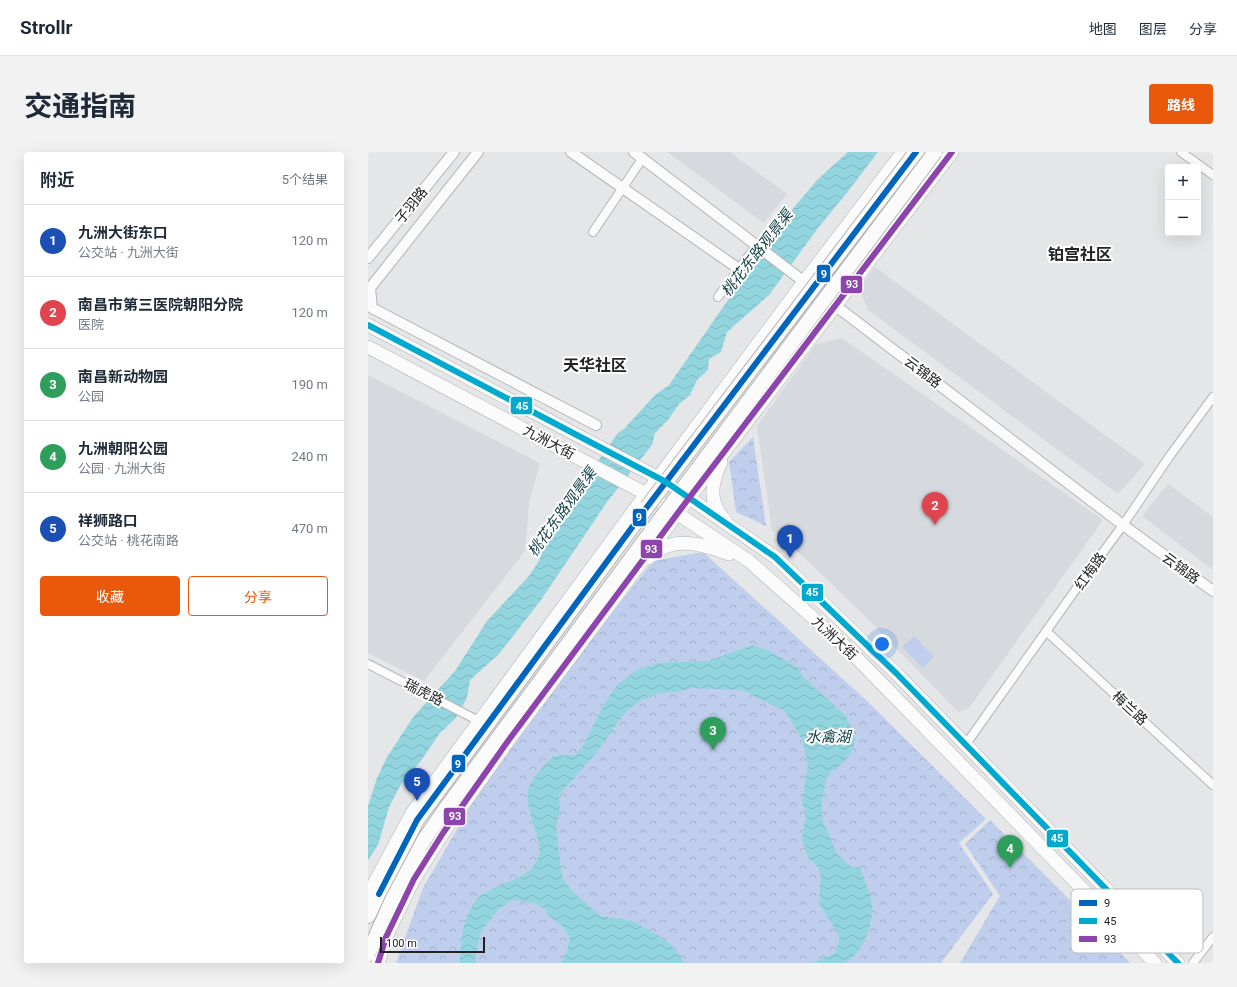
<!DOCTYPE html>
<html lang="zh">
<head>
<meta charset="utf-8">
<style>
  :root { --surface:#fff; --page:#f2f2f3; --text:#1f2937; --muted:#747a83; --line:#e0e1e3; --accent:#ea580c }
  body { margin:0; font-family:Roboto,"Noto Sans SC",sans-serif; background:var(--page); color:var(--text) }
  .controls { position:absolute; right:12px; top:12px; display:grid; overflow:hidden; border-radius:4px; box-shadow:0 4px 16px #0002 }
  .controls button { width:36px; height:36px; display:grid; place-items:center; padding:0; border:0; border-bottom:1px solid var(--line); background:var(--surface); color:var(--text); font:20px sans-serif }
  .scale { position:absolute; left:12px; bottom:10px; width:105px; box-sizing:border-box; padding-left:4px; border:2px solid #222223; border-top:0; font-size:11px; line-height:14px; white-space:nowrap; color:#222223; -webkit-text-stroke:3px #fff; paint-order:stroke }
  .you { position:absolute; left:514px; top:492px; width:14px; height:14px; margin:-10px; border:3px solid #fff; border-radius:50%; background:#1a73e8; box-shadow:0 0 0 6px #1a73e833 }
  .badge { display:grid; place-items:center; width:26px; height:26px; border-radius:50%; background:var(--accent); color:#fff; font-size:13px; font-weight:700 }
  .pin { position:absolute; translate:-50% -33px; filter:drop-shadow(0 1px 2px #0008) }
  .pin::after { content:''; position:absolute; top:21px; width:14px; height:12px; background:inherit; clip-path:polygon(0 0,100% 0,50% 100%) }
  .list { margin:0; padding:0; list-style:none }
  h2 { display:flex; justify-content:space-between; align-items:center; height:52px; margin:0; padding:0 16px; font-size:17px }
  h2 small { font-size:13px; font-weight:400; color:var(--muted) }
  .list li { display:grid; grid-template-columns:26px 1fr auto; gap:12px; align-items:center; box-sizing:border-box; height:72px; padding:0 16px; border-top:1px solid var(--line) }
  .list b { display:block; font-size:15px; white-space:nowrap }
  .list p { margin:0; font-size:13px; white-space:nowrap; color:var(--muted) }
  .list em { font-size:13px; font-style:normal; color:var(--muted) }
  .actions { display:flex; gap:8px; padding:12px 16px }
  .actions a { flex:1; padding:9px 0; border:1px solid var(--accent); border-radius:4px; text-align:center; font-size:14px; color:var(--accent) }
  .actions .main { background:var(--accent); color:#fff }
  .map { position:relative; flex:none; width:845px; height:811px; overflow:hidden; border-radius:4px }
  header { display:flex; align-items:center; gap:24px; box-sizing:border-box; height:56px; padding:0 20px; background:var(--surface); border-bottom:1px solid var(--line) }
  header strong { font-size:19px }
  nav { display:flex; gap:22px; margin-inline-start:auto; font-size:14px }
  .intro { display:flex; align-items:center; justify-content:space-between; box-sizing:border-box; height:96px; padding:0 24px }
  h1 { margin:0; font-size:28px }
  .button { padding:10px 18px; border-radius:4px; background:var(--accent); color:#fff; font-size:14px; font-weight:700 }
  main { display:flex; gap:24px; padding:0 24px }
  aside { flex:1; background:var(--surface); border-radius:4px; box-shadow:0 4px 16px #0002 }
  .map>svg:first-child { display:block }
  .built { fill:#d6d9de }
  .park { fill:url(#park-crowns) }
  .garden { fill:#bfceed }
  .water { fill:url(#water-waves) }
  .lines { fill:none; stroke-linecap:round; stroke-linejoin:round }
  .minor-casing { stroke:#b4b4b6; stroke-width:10 }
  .tertiary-casing { stroke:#b4b4b6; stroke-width:12 }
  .primary-casing { stroke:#b4b4b6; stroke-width:14 }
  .trunk-casing { stroke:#b4b4b6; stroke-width:16 }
  .minor { stroke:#fbfbfb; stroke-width:8 }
  .tertiary { stroke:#fbfbfb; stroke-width:10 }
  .primary { stroke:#fbfbfb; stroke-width:13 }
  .trunk { stroke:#fbfbfb; stroke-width:14 }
  .trunk-bridge-casing { stroke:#b4b4b6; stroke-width:16; stroke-linecap:butt }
  .trunk-bridge { stroke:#fbfbfb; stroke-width:14 }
  .bus-1-casing { stroke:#fff; stroke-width:9 }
  .bus-2-casing { stroke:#fff; stroke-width:9 }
  .bus-3-casing { stroke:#fff; stroke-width:9 }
  .bus-1 { stroke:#0065bd; stroke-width:6 }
  .bus-2 { stroke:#00a9ce; stroke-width:6 }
  .bus-3 { stroke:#8e44ad; stroke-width:6 }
  .labels { text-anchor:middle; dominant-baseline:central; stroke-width:4; stroke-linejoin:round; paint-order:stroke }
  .street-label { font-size:14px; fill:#222223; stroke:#fff }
  .water-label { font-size:15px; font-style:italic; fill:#113f45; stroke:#fff }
  .quarter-label { font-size:16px; font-weight:bold; fill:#222223; stroke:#fff }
  .key { fill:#fff; stroke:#bdbdbd; stroke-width:1 }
  .key-label { font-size:11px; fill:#222223 }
  .line-badge { stroke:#fff; stroke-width:1.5 }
  .badge-label { font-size:11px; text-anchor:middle; font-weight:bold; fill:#fff }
</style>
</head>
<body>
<header>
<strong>Strollr</strong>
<nav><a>地图</a><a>图层</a><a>分享</a></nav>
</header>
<div class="intro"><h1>交通指南</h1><a class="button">路线</a></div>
<main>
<aside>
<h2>附近<small>5个结果</small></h2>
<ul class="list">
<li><span class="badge" style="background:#1a4fb4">1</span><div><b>九洲大街东口</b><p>公交站 · 九洲大街</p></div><em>120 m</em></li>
<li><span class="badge" style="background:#e0444e">2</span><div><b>南昌市第三医院朝阳分院</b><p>医院</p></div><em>120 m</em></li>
<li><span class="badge" style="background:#2e9e5b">3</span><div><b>南昌新动物园</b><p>公园</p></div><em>190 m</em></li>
<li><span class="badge" style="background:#2e9e5b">4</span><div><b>九洲朝阳公园</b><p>公园 · 九洲大街</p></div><em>240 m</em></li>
<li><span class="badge" style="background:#1a4fb4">5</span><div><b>祥狮路口</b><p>公交站 · 桃花南路</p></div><em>470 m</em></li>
</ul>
<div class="actions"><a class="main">收藏</a><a>分享</a></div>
</aside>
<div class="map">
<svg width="845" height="811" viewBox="0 0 845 811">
  <defs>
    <pattern id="park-crowns" width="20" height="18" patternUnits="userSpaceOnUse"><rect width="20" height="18" fill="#bfceed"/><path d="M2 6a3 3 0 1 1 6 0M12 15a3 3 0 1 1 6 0" fill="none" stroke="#a4b1cb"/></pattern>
    <pattern id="water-waves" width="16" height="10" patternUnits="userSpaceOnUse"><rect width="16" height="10" fill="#92d5df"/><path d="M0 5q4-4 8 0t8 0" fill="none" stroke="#7eb7bf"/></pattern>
  </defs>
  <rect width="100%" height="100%" fill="#e5e6e7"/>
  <path class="built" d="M 299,0 L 362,0 L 419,42 L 396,71 Z
    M 507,115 L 777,312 L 750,342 L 500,158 L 491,136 Z
    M 474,186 L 735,368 L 601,556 L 590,560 L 492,459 L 428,398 L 404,378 L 389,274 L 448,192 Z
    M 0,223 L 172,311 L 161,351 L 157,399 L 56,529 L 0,501 Z
    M 800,332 L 845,365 L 845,418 L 774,364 Z"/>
  <path class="park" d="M 385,285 L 398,374 L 368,360 L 361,310 Z
    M 335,400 L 499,549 L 618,667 L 591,691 L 625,742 L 573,811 L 28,811 L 55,736 L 106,648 L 218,494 L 285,409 Z
    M 622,668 L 695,741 L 762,811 L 592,811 L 632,744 L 597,692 Z"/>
  <path class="garden" d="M 546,484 L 566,505 L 555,516 L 534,495 Z"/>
  <path class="water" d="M 480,0 L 510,0 L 478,42 L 450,76 L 401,143 L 359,180 L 353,200 L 341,207 L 340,218 L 329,228 L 322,243 L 311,252 L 300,268 L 287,281 L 284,293 L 239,350 L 173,448 L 131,502 L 102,528 L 99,546 L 88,566 L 72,581 L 52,610 L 33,632 L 21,655 L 10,693 L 0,708 L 0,654 L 9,626 L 19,605 L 46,564 L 87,519 L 119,469 L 161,424 L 171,409 L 175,397 L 174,386 L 185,365 L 214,331 L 250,281 L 256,277 L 287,243 L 301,233 L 390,105 L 423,59 L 449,28 Z
    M 384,493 L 403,500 L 431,516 L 433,523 L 478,564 L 484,578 L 487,587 L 485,598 L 473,613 L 464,619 L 458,627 L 453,657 L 455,670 L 460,680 L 469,702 L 482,714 L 492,716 C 496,727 503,741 504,754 C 506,770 493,807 475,811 C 466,811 453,811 444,811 L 467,801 L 472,785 L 451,751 L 453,726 L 450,715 L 440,705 L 434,687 L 438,662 L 434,649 L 440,614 L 435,589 L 417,559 L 374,538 L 324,536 L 310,540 L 291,541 L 275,547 L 262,556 L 252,567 L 229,600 L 191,643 L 192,660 L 188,674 L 190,692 L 194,725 L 202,737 L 232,764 L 265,769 L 298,788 L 311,802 L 316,811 L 193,811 L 199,799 L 202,786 L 194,774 L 179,762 L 178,758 L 169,752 L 149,748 L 142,749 L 130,758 L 113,779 L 107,807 L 109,811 L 92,811 C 93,788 94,764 111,745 C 113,742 118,741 121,739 C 137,729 163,726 170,706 C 173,699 171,692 169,685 C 166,672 156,648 161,635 C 165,624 177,612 186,604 L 207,603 L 215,594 L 235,554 L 250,532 L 269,518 L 290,511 L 341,509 Z"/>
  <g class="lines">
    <g class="minor-casing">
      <path id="minor" d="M 813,0 L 845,23
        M 225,80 L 274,7
        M 350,145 L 388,94
        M 678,479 L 845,633
        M 0,512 L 111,569
        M 598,592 L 711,433 L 755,373 L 801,305 L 845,245
        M 825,811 L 845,785"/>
    </g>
    <g class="tertiary-casing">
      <path id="tertiary" d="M 110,0 L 2,136 L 4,156 L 228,273
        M 203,0 L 371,117
        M 266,0 L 755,373 L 845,439
        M 0,106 L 86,0"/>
    </g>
    <g class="primary-casing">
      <path id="primary" d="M 0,173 L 298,330 L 407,405 L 529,522 L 810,811
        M 0,195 L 286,346 L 381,409 L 478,495 L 787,811
        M 353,310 C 343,331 340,350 357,368
        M 280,406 C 286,402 292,397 299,394 C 319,387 343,395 361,402
        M 0,743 L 44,661 L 278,342 L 436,130 L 535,0
        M 10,811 L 18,785 L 46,727 L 75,681 L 140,589 L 321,346 L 584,0"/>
    </g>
    <g class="trunk-casing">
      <path id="trunk" d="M 0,764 L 49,668 L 279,355"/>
    </g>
    <use href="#minor" class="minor"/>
    <use href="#tertiary" class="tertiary"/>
    <use href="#primary" class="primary"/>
    <use href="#trunk" class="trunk"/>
    <g class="trunk-bridge-casing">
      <path id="trunk-bridge" d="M 279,355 L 548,0
        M 0,802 L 24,748 L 56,688 L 78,656 L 316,335 L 567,0"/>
    </g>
    <use href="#trunk-bridge" class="trunk-bridge"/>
    <g class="bus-1-casing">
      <path id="bus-1" d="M 11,742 L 49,668 L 279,355 L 548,0"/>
    </g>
    <g class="bus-2-casing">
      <path id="bus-2" d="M 0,173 L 298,330 L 407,405 L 529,522 L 810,811"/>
    </g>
    <g class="bus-3-casing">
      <path id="bus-3" d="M 10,811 L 18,785 L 46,727 L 75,681 L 140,589 L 321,346 L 584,0"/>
    </g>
    <use href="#bus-1" class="bus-1"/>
    <use href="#bus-2" class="bus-2"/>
    <use href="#bus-3" class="bus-3"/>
  </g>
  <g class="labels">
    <g class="street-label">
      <text transform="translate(43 53) rotate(-51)">子羽路</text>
      <text transform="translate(555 220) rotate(37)">云锦路</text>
      <text transform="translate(181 290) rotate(28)">九洲大街</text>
      <text transform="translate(813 416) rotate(36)">云锦路</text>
      <text transform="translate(722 419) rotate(-54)">红梅路</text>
      <text transform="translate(467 486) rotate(43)">九洲大街</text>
      <text transform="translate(56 540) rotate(27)">瑞虎路</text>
      <text transform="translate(762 556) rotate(43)">梅兰路</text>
    </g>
    <g class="water-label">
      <text transform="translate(389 101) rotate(-52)">桃花东路观景渠</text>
      <text transform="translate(194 360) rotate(-54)">桃花东路观景渠</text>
      <text x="460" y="585">水禽湖</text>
    </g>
    <g class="quarter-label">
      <text x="712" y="102">铂宫社区</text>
      <text x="227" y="213">天华社区</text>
    </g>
  </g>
  <rect x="703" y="737" width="132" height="64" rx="6" class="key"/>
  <rect x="711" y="748" width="18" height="6" fill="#0065bd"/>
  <rect x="711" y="766" width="18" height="6" fill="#00a9ce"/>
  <rect x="711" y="784" width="18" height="6" fill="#8e44ad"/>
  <g class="key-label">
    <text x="736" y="755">9</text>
    <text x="736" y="773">45</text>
    <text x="736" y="791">93</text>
  </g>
  <g class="line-badge">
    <rect x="448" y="112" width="15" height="19" rx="4" fill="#0065bd"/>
    <rect x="472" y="123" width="23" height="19" rx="4" fill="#8e44ad"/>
    <rect x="142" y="244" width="23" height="19" rx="4" fill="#00a9ce"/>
    <rect x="264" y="356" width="15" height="19" rx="4" fill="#0065bd"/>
    <rect x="272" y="387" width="23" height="20" rx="4" fill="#8e44ad"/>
    <rect x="433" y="431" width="23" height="19" rx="4" fill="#00a9ce"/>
    <rect x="83" y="602" width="15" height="19" rx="4" fill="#0065bd"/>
    <rect x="75" y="655" width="23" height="19" rx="4" fill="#8e44ad"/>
    <rect x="678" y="677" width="23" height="19" rx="4" fill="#00a9ce"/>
  </g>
  <g class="badge-label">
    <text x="456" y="126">9</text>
    <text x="484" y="136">93</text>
    <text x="154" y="258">45</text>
    <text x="271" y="369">9</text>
    <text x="283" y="401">93</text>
    <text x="444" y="444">45</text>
    <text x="90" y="616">9</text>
    <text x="87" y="668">93</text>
    <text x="689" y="690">45</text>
  </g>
</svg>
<div class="controls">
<button>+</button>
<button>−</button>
</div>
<div class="scale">100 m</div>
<div class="you"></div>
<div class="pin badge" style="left:422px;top:406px;background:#1a4fb4">1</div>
<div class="pin badge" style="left:567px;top:373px;background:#e0444e">2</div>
<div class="pin badge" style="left:345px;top:598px;background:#2e9e5b">3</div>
<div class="pin badge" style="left:642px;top:716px;background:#2e9e5b">4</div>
<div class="pin badge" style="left:49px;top:649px;background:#1a4fb4">5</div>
</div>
</main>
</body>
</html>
